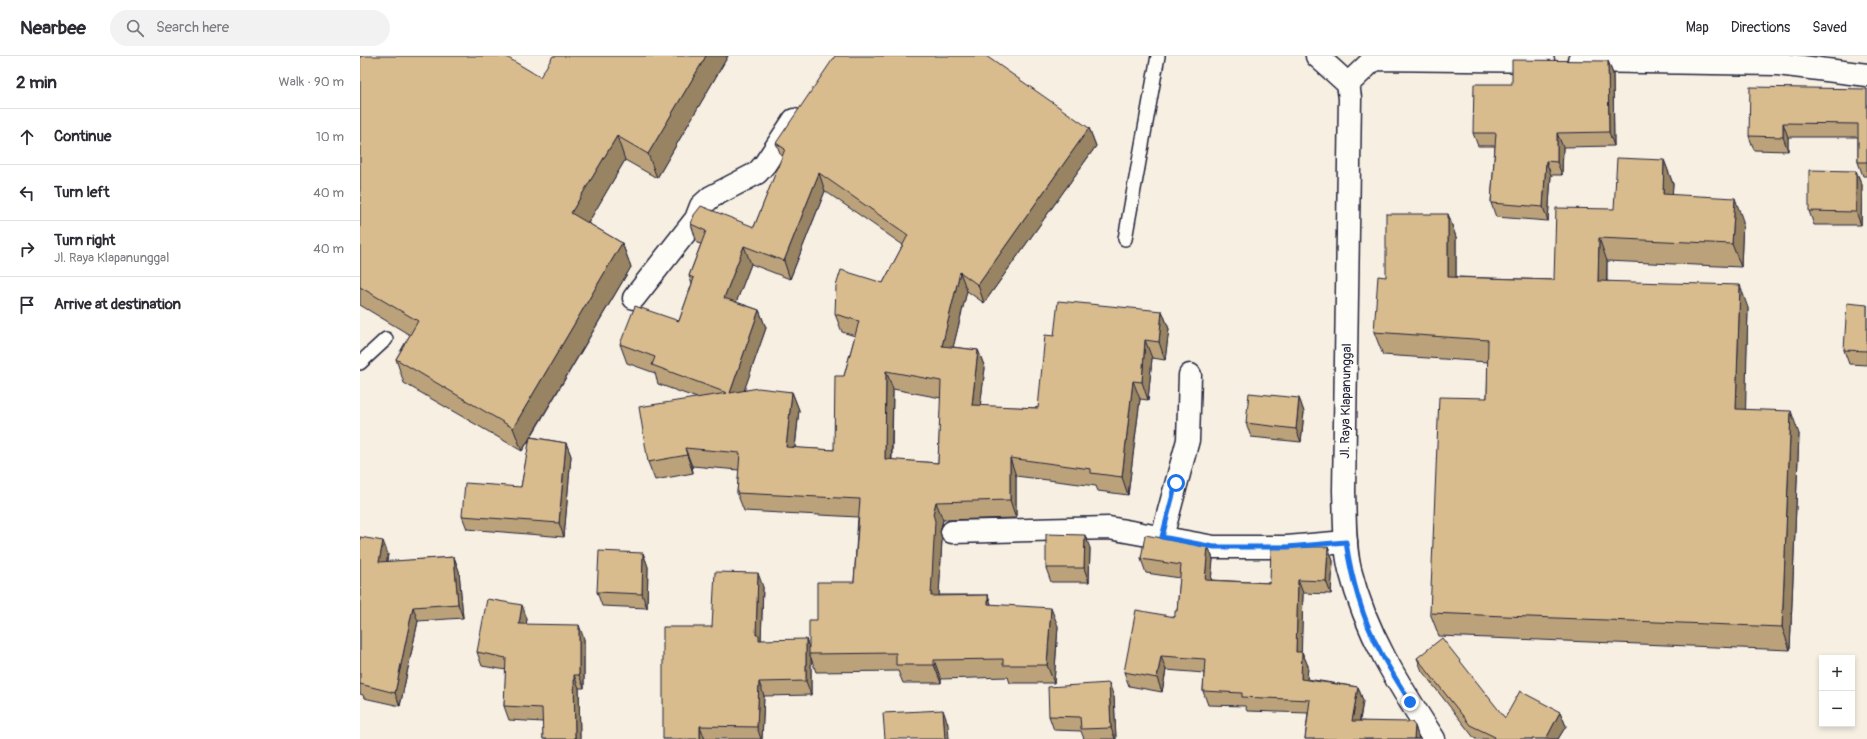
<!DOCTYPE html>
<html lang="en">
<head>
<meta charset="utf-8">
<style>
  :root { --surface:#fff; --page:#f2f2f3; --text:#2b2b33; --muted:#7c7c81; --line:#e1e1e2 }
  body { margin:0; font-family:Pangolin,sans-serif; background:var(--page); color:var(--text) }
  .controls { position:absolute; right:12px; bottom:12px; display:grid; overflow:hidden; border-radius:0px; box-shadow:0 2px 6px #0003 }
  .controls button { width:36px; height:36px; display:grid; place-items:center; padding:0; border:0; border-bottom:1px solid var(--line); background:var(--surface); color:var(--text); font:20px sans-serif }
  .stop { position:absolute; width:12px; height:12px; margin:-9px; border:3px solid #1a73e8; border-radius:50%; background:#fff }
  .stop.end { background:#1a73e8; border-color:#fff; box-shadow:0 1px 4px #0008 }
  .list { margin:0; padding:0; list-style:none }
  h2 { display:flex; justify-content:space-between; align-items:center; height:52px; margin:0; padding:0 16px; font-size:17px }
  h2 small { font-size:13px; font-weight:400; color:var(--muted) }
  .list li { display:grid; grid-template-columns:26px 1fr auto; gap:12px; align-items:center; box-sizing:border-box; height:56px; padding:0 16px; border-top:1px solid var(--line) }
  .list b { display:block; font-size:15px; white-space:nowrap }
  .list p { margin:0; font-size:13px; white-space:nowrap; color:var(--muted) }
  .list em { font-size:13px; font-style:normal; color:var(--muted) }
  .icon { flex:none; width:22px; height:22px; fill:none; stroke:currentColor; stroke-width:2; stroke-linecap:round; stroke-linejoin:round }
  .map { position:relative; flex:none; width:1507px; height:683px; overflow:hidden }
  header { display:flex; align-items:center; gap:24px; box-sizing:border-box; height:56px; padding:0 20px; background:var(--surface); border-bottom:1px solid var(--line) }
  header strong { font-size:19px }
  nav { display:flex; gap:22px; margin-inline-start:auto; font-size:14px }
  .search { width:280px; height:36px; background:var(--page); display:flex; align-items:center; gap:10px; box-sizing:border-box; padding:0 14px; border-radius:22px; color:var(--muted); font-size:15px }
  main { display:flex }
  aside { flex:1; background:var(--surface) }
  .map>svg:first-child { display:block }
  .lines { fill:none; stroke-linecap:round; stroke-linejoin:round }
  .lane-casing { stroke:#22223b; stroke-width:16 }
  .street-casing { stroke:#22223b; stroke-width:25 }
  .secondary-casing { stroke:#22223b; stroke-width:25 }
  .lane { stroke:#fdfcf7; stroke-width:13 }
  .street { stroke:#fdfcf7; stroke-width:22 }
  .secondary { stroke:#fdfcf7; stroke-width:22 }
  .wall { fill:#bba27a; stroke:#22223b; fill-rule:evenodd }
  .shaded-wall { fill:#988463; stroke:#22223b }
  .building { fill:#d9bc8e; stroke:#22223b; fill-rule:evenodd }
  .route { stroke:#1a73e8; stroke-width:5 }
  .labels { text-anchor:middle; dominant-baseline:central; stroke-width:3; stroke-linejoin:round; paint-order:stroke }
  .street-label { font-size:13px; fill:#22223b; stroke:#fdfcf7 }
</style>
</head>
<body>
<header>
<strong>Nearbee</strong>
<div class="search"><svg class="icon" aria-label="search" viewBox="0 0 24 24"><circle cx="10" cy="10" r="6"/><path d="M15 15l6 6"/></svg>Search here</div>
<nav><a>Map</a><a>Directions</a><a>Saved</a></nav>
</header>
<main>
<aside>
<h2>2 min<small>Walk · 90 m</small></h2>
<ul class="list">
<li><svg class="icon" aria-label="ahead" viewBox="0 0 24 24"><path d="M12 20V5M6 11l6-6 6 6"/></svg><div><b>Continue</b></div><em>10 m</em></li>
<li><svg class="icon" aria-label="left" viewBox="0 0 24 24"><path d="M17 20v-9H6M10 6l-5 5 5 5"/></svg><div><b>Turn left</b></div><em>40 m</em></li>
<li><svg class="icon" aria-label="right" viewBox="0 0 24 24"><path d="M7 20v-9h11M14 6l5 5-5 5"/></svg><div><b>Turn right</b><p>Jl. Raya Klapanunggal</p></div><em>40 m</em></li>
<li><svg class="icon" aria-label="arrive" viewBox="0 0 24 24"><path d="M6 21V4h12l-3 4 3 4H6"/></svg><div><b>Arrive at destination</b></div></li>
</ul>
</aside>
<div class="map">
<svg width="1507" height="683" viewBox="0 0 1507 683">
  <rect width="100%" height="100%" fill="#f6efe2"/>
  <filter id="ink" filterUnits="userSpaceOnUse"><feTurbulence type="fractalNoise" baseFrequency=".025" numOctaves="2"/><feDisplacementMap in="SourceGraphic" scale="8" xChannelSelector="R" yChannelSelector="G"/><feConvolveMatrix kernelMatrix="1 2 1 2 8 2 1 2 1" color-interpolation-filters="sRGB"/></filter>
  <g filter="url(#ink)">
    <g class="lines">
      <g class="lane-casing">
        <path id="lane" d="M 765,183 L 798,0
          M 0,307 L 26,283"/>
      </g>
      <g class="street-casing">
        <path id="street" d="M 1219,5 L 1418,8 L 1507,19
          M 988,28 L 1014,3 L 1183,5
          M 274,242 L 336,163 L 341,150 L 351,141 L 397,117 L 405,108 L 434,64
          M 592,476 L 749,472 L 854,491 L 927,491 L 986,486
          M 802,481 L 828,384 L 830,319"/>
      </g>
      <g class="secondary-casing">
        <path id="secondary" d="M 957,0 L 988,28 L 990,42 L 984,435 C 985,462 984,489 990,514 C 1006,578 1039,629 1074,683"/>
      </g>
      <use href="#lane" class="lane"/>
      <use href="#street" class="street"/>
      <use href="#secondary" class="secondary"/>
    </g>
    <path class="wall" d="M 0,0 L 180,21 L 368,0 L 297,122 L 265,104 L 228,167 L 262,187 L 271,211 L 171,381 L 206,387 L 211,400 L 204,481 L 107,473 L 102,460 L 161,431 L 170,383 L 162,395 L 44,327 L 36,303 L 50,279 L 0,249 Z
      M 1248,5 L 1253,18 L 1254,90 L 1203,91 L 1202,119 L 1191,119 L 1188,165 L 1136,161 L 1131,147 L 1135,90 L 1118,90 L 1113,77 L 1152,28 Z
      M 1507,33 L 1507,120 L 1503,120 L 1498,106 L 1498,81 L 1428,81 L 1428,95 L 1394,94 L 1389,80 Z
      M 729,72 L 736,90 L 624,247 L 607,235 L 593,291 L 618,294 L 625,312 L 620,350 L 678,352 L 694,280 L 802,255 L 809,273 L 805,304 L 792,302 L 788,344 L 780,343 L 768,439 L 738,435 L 736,430 L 656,420 L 656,462 L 583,464 L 580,476 L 582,483 L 579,539 L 628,539 L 631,549 L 698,570 L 694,627 L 650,627 L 648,621 L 581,623 L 581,627 L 543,627 L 538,615 L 456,616 L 451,602 L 451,639 L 404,640 L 402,683 L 303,683 L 352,571 L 403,531 L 401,584 L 449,593 L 457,564 L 494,526 L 498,461 L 384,455 L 377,437 L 379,414 L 332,410 L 333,417 L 295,424 L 288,406 L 337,342 L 298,328 L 295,317 L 267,307 L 260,288 L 319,265 L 332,228 L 329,220 L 341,188 L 337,187 L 331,168 L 394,171 L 422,102 L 416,87 ZM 465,135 L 543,189 L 523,227 L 475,258 L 482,276 L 495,280 L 484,320 L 474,394 L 435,392 L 439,354 L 432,336 L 384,334 L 406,272 L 399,254 L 376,246 L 391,208 L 430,223 ZM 533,333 L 581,342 L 578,407 L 532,404 Z
      M 1304,104 L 1313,128 L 1312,138 L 1383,165 L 1381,211 L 1247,205 L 1247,225 L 1388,252 L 1385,353 L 1439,378 L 1430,594 L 1079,580 L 1070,557 L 1127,342 L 1128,306 L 1023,299 L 1014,276 L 1026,221 L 1088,158 L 1096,181 L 1096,221 L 1194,224 L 1254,153 Z
      M 1496,115 L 1502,129 L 1501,169 L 1454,169 L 1449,155 Z
      M 1507,249 L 1507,309 L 1489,308 L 1484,294 Z
      M 939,342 L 944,356 L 941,386 L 891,381 L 886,367 Z
      M 0,481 L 28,498 L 27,506 L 94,501 L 99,515 L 103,562 L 58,565 L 40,650 L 4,642 L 3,639 L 0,638 Z
      M 848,490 L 853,503 L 851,524 L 910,527 L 968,491 L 973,505 L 971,538 L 943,537 L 941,596 L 942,596 L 948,610 L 947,623 L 998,631 L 1003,645 L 1000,665 L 1055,670 L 1059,683 L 945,683 L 948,657 L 887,655 L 885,650 L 848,649 L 843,635 L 844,617 L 806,614 L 802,636 L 769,630 L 764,616 L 815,561 L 817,555 L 820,522 L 786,517 L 781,503 Z
      M 730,492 L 729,526 L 691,526 L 686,512 Z
      M 283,497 L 288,511 L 287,552 L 242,550 L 237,536 Z
      M 167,563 L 166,569 L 224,583 L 224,632 L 219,632 L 220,683 L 183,683 L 183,666 L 149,664 L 144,650 L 146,614 L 122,610 L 117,596 Z
      M 1057,602 L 1145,662 L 1200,656 L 1206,670 L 1198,683 L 1115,683 L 1062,615 Z
      M 754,641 L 756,683 L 724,683 L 721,675 L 694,674 L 689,660 Z"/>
    <path class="shaded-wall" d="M 346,0 L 368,0 L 297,122 L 288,98 Z
      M 1248,5 L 1253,18 L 1254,90 L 1249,76 Z
      M 1423,67 L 1428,81 L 1428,95 L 1423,81 Z
      M 729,72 L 736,90 L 624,247 L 618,229 Z
      M 1197,77 L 1203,91 L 1202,119 L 1197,106 Z
      M 257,80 L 265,104 L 220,181 L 211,157 Z
      M 1304,104 L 1313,128 L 1311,161 L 1303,138 Z
      M 1186,105 L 1191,119 L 1188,165 L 1183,151 Z
      M 1496,115 L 1502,129 L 1501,169 L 1496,156 Z
      M 459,117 L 465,135 L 430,223 L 424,205 Z
      M 1375,142 L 1383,165 L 1381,211 L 1372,188 Z
      M 1088,158 L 1096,181 L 1096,244 L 1088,221 Z
      M 1239,182 L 1247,205 L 1246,248 L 1238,225 Z
      M 262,187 L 271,211 L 162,395 L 153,372 Z
      M 384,190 L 391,208 L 371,260 L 364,242 Z
      M 600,216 L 607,235 L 589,308 L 582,290 Z
      M 1380,229 L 1388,252 L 1385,376 L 1376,353 Z
      M 399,254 L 406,272 L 377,355 L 370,337 Z
      M 802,255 L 809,273 L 805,304 L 799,286 Z
      M 785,284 L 792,302 L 788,344 L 782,326 Z
      M 618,294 L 625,312 L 618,368 L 612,349 Z
      M 526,315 L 533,333 L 531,421 L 525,403 Z
      M 773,325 L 780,343 L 768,439 L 762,421 Z
      M 432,336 L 439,354 L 433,409 L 426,391 Z
      M 939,342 L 944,356 L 941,386 L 936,373 Z
      M 1431,355 L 1439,378 L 1430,594 L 1422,571 Z
      M 206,387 L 211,400 L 204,481 L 199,467 Z
      M 325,392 L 332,410 L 333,417 L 327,399 Z
      M 650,402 L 656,420 L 656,462 L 650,444 Z
      M 576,446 L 583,464 L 580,476 L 582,483 L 578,558 L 571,540 L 573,458 Z
      M 725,479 L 730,492 L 729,526 L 724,512 Z
      M 23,485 L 28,498 L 24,520 L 19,506 Z
      M 848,490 L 853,503 L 850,538 L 845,524 Z
      M 968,491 L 973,505 L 971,538 L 966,525 Z
      M 283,497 L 288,511 L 287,552 L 282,538 Z
      M 94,501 L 99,515 L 103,562 L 98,548 Z
      M 398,517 L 403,531 L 401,585 L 404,593 L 396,579 Z
      M 938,524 L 943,537 L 941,610 L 936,596 Z
      M 628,539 L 634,557 L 628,548 Z
      M 162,549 L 167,563 L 164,582 L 159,568 Z
      M 53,551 L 58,565 L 40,650 L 35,637 Z
      M 691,552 L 698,570 L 694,627 L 687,609 Z
      M 219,569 L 224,583 L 224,632 L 219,619 Z
      M 446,583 L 451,597 L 449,598 L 451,602 L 451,639 L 446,625 Z
      M 942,596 L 948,610 L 946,636 L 941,623 Z
      M 801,600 L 806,614 L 802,636 L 797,622 Z
      M 574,604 L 581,623 L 581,627 L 574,609 Z
      M 214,619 L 219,632 L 220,683 L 215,683 Z
      M 399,626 L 404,640 L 402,683 L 401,683 L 397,671 Z
      M 749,627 L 754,641 L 756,683 L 755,683 L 751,672 Z
      M 998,631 L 1003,645 L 997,679 L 992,665 Z
      M 583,654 L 588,668 L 589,683 L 585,683 Z
      M 1200,656 L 1206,670 L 1198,683 L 1186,683 Z
      M 340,670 L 345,683 L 340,683 Z
      M 1055,670 L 1059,683 L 1054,683 Z"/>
    <path class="building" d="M 0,0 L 145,0 L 180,21 L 193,0 L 346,0 L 288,98 L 257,80 L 211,157 L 262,187 L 153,372 L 36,303 L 58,265 L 0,231 Z
      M 475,0 L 626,0 L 729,72 L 618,229 L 600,216 L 582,290 L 618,294 L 612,349 L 678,352 L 685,279 L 694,280 L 698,245 L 802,255 L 799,286 L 785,284 L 782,326 L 773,325 L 762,421 L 731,417 L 731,413 L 650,402 L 650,444 L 576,446 L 573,458 L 575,465 L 571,540 L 628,539 L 628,548 L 691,552 L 687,609 L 643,609 L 643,603 L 574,604 L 574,609 L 536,609 L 536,597 L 449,598 L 449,564 L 457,564 L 457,526 L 494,526 L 500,443 L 377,437 L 380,397 L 325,392 L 327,399 L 288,406 L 279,351 L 367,337 L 292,309 L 295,301 L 260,288 L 275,250 L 319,265 L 334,222 L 329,220 L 346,175 L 331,168 L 334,159 L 341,150 L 394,171 L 425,93 L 416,87 ZM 459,117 L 548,179 L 523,227 L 481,214 L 476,230 L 475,258 L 499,265 L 484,320 L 475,320 L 474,394 L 426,391 L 432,336 L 398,332 L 370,337 L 399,254 L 364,242 L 384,190 L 424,205 ZM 526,315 L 581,325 L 578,407 L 525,403 Z
      M 1152,4 L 1248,5 L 1249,76 L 1197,77 L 1197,106 L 1186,105 L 1183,151 L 1131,147 L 1136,77 L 1113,77 L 1114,28 L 1152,28 Z
      M 1390,31 L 1507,33 L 1507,106 L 1498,106 L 1498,68 L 1423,67 L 1423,81 L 1389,80 Z
      M 1257,102 L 1304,104 L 1303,138 L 1375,142 L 1372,188 L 1239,182 L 1238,225 L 1380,229 L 1376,353 L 1431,355 L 1422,571 L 1070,557 L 1079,341 L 1127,342 L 1128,284 L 1014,276 L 1018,220 L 1026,221 L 1026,158 L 1088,158 L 1088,221 L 1194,224 L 1196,152 L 1254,153 Z
      M 1449,114 L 1496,115 L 1496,156 L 1449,155 Z
      M 1487,247 L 1507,249 L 1507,295 L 1484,294 Z
      M 889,337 L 939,342 L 936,373 L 886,367 Z
      M 170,381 L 206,387 L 199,467 L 102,460 L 105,427 L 161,431 Z
      M 686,478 L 725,479 L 724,512 L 686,512 Z
      M 785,479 L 848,490 L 845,524 L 910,527 L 911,490 L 968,491 L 966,525 L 938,524 L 936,596 L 942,596 L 941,623 L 998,631 L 992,665 L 1052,666 L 1055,670 L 1054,683 L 945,683 L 950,644 L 882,641 L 882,637 L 843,635 L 845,603 L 801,600 L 797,622 L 764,616 L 776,554 L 815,561 L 815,555 L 817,555 L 821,509 L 781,503 Z
      M 0,481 L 23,485 L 19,506 L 94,501 L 98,548 L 53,551 L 35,637 L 0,628 Z
      M 239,495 L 283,497 L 282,538 L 237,536 Z
      M 355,516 L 398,517 L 396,579 L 399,579 L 399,584 L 446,583 L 446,625 L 399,626 L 397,671 L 340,670 L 340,683 L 303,683 L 303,571 L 352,571 Z
      M 127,543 L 162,549 L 159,568 L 219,569 L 219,619 L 214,619 L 215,683 L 183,683 L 182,652 L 144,650 L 146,602 L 117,596 Z
      M 1082,582 L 1145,662 L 1160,635 L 1200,656 L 1186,683 L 1134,683 L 1135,681 L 1110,669 L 1057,602 Z
      M 749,627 L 751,672 L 721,673 L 720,661 L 689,660 L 688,631 Z
      M 583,654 L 585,683 L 525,683 L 523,657 Z"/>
  </g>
  <g class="lines" filter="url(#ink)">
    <path class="route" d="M 816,427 L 802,481 L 854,491 L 927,491 L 986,486 C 991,521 1003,565 1020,595 C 1029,613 1040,629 1050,646"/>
  </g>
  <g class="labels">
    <g class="street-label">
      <text transform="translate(986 345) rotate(-89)">Jl. Raya Klapanunggal</text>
    </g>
  </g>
</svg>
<div class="controls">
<button>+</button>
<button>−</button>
</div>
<div class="stop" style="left:816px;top:427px"></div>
<div class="stop end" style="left:1050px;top:646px"></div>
</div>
</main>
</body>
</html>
